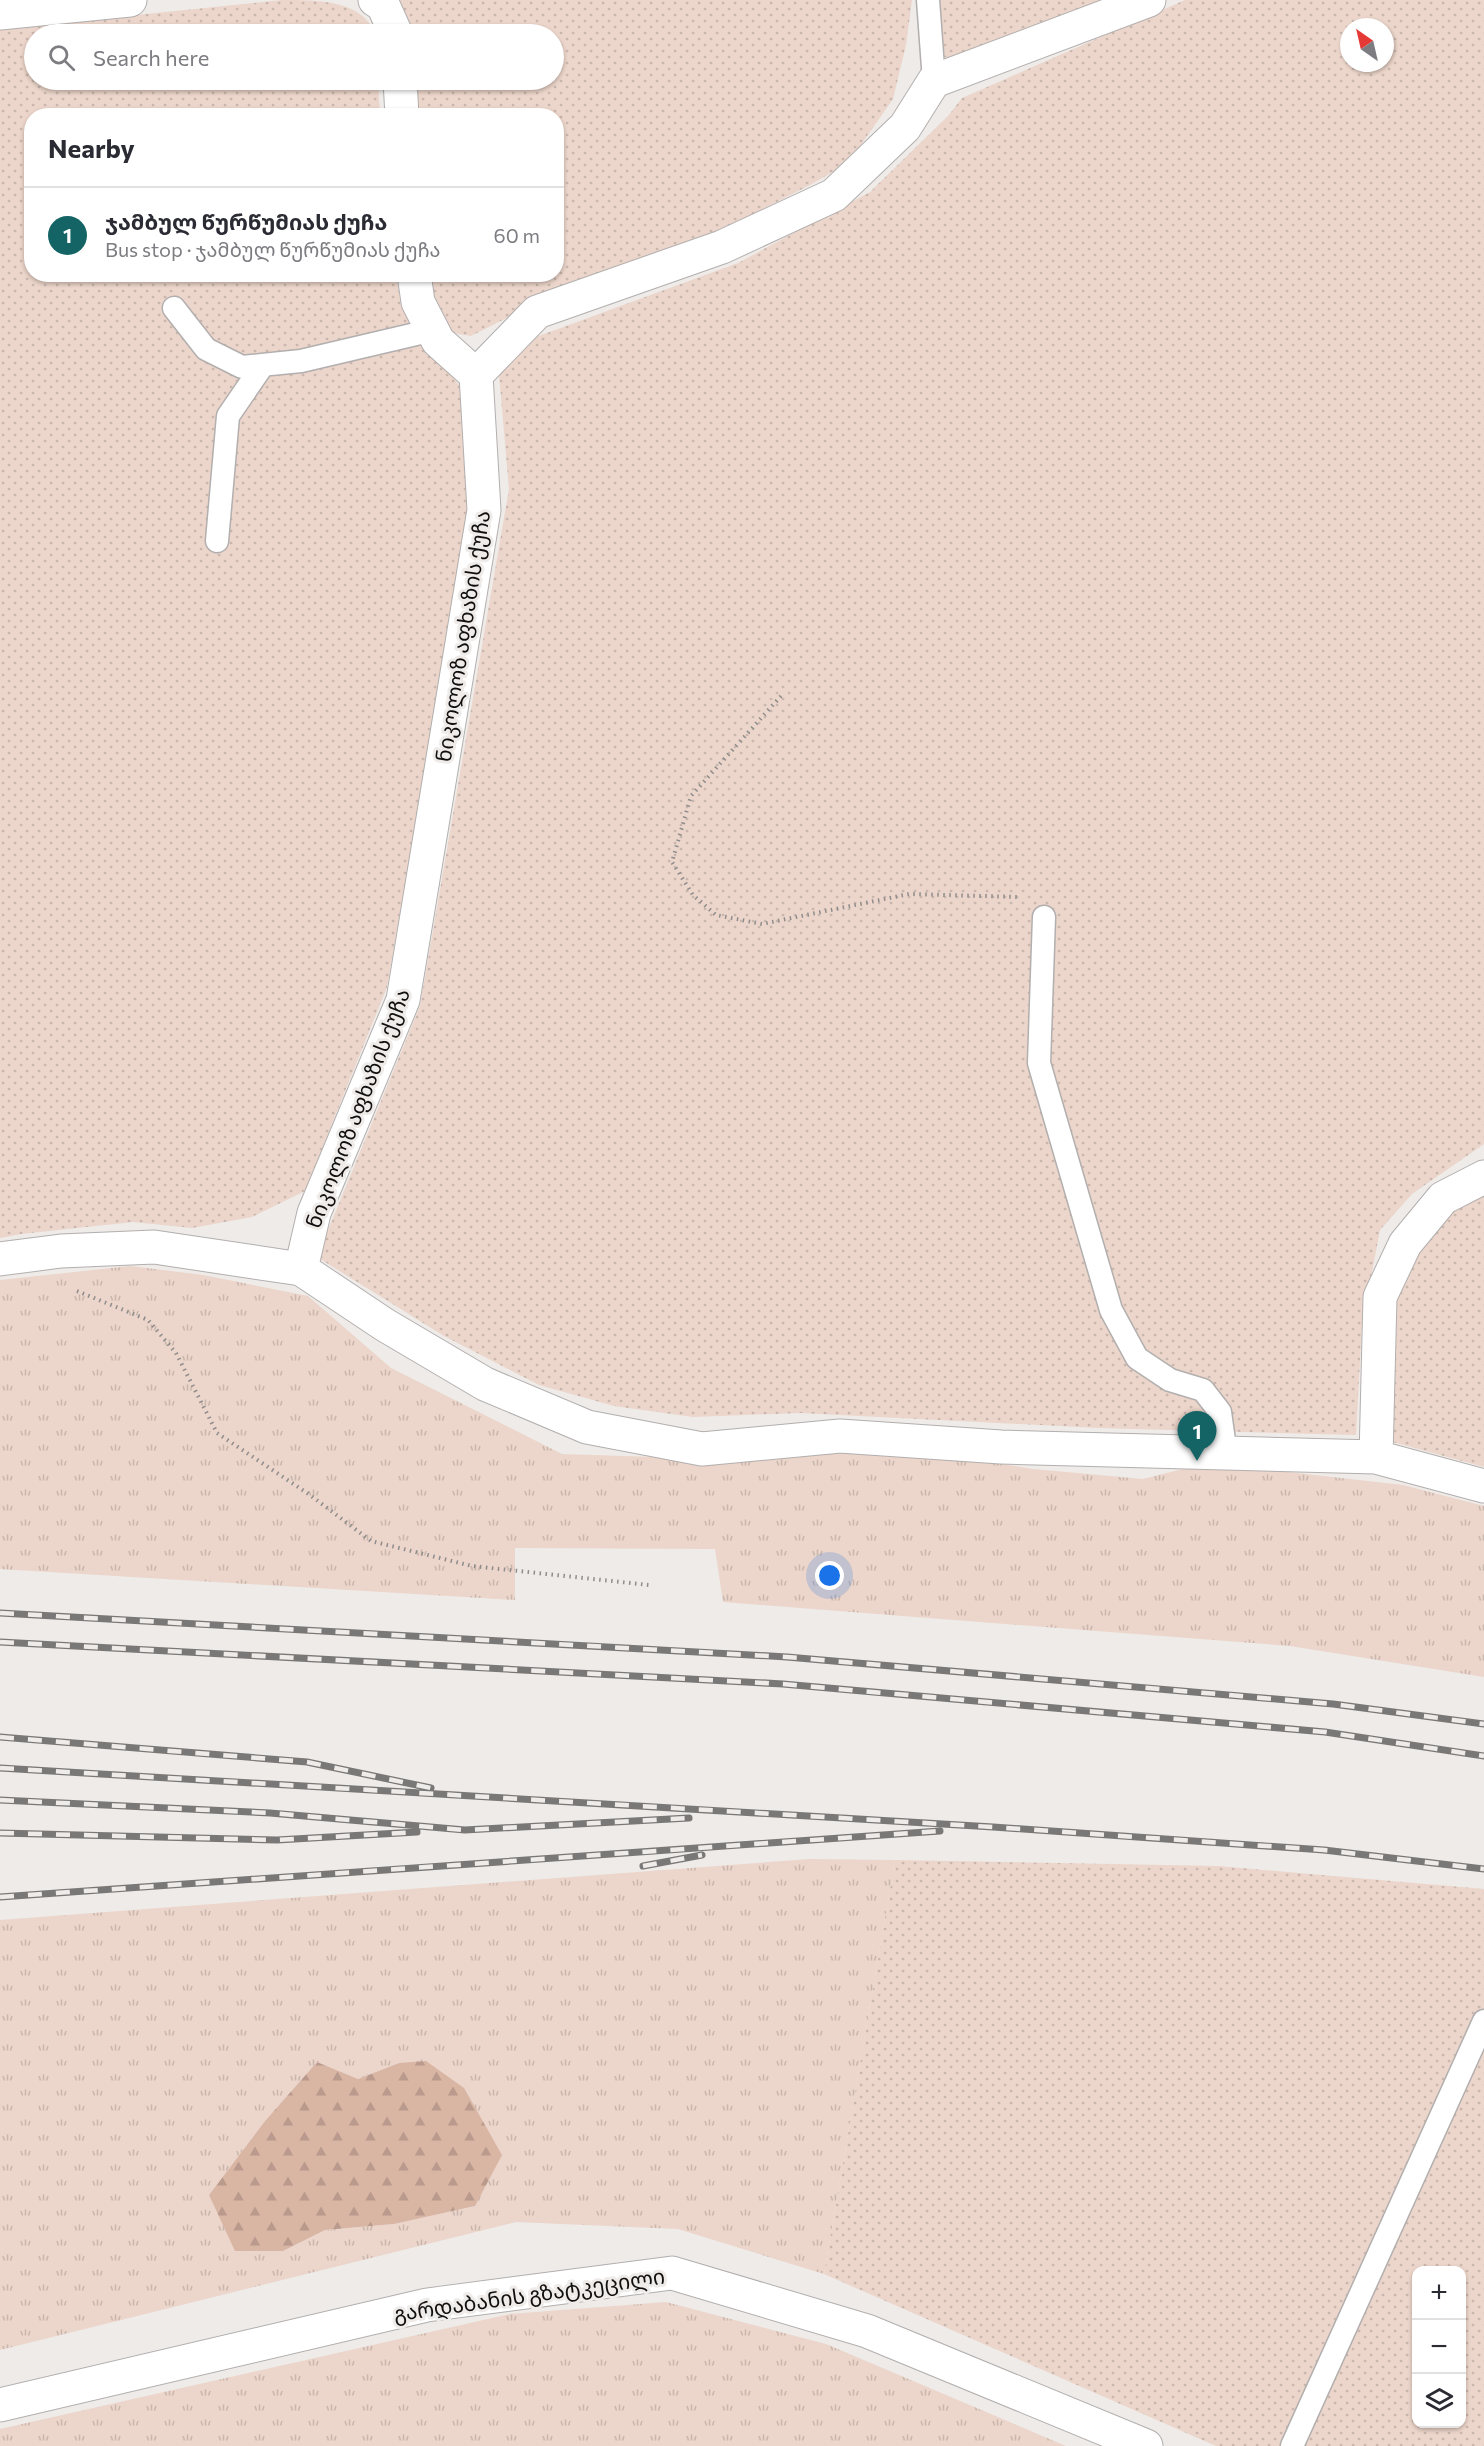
<!DOCTYPE html>
<html lang="en">
<head>
<meta charset="utf-8">
<style>
  :root { --surface:#fff; --page:#f7f7f7; --text:#2b2b33; --muted:#7c7c81; --line:#e1e1e2; --accent:#146466 }
  body { margin:0; font-family:Commissioner,"Noto Sans Georgian",sans-serif; background:var(--page); color:var(--text) }
  .controls { position:absolute; right:18px; bottom:18px; display:grid; overflow:hidden; border-radius:12px; box-shadow:0 2px 4px #0004 }
  .controls button { width:54px; height:54px; display:grid; place-items:center; padding:0; border:0; border-bottom:2px solid var(--line); background:var(--surface); color:var(--text); font:30px sans-serif }
  .compass { position:absolute; left:1340px; top:18px; width:54px; height:54px; border-radius:50%; background:var(--surface); box-shadow:0 2px 4px #0004; rotate:326deg }
  .you { position:absolute; left:830px; top:1576px; width:21px; height:21px; margin:-15px; border:4px solid #fff; border-radius:50%; background:#1a73e8; box-shadow:0 0 0 9px #1a73e833 }
  .badge { display:grid; place-items:center; width:39px; height:39px; border-radius:50%; background:var(--accent); color:#fff; font-size:20px; font-weight:700 }
  .pin { position:absolute; translate:-50% -50px; filter:drop-shadow(0 2px 3px #0008) }
  .pin::after { content:''; position:absolute; top:32px; width:21px; height:18px; background:inherit; clip-path:polygon(0 0,100% 0,50% 100%) }
  .list { margin:0; padding:0; list-style:none }
  h2 { display:flex; justify-content:space-between; align-items:center; height:78px; margin:0; padding:0 24px; font-size:26px }
  h2 small { font-size:20px; font-weight:400; color:var(--muted) }
  .list li { display:grid; grid-template-columns:39px 1fr auto; gap:18px; align-items:center; box-sizing:border-box; height:96px; padding:0 24px; border-top:2px solid var(--line) }
  .list b { display:block; font-size:22px; white-space:nowrap }
  .list p { margin:0; font-size:20px; white-space:nowrap; color:var(--muted) }
  .list em { font-size:20px; font-style:normal; color:var(--muted) }
  .icon { flex:none; width:33px; height:33px; fill:none; stroke:currentColor; stroke-width:2; stroke-linecap:round; stroke-linejoin:round }
  .map { position:relative; flex:none; width:1484px; height:2446px; overflow:hidden }
  .search { position:absolute; background:var(--surface); box-shadow:0 2px 4px #0004; left:24px; top:24px; width:540px; height:66px; display:flex; align-items:center; gap:15px; box-sizing:border-box; padding:0 21px; border-radius:33px; color:var(--muted); font-size:22px }
  .panel { position:absolute; background:var(--surface); box-shadow:0 2px 4px #0004; left:24px; top:108px; width:540px; height:174px; border-radius:24px }
  .map>svg:first-child { display:block }
  .grass { fill:url(#grass-tufts); fill-rule:evenodd }
  .forest { fill:url(#forest-firs) }
  .garden { fill:url(#garden-dots); fill-rule:evenodd }
  .lines { fill:none; stroke-linecap:round; stroke-linejoin:round }
  .service-casing { stroke:#b2afae; stroke-width:25 }
  .minor-casing { stroke:#b2afae; stroke-width:35 }
  .secondary-casing { stroke:#b2afae; stroke-width:35 }
  .path { stroke:#8f8d8c; stroke-width:4; stroke-dasharray:1.5 4.5; stroke-linecap:butt }
  .service { stroke:#fff; stroke-width:22 }
  .minor { stroke:#fff; stroke-width:33 }
  .secondary { stroke:#fff; stroke-width:33 }
  .rail-casing { stroke:#7a7877; stroke-width:7 }
  .rail { stroke:#eeebe9; stroke-width:4.5; stroke-dasharray:14; stroke-linecap:butt }
  .labels { text-anchor:middle; dominant-baseline:central; stroke-width:6; stroke-linejoin:round; paint-order:stroke }
  .street-label { font-size:21px; fill:#100f0e; stroke:#eeebe9 }
</style>
</head>
<body>
<div class="map">
<svg width="1484" height="2446" viewBox="0 0 1484 2446">
  <defs>
    <pattern id="grass-tufts" width="24" height="20" patternUnits="userSpaceOnUse" patternTransform="scale(1.5)"><rect width="24" height="20" fill="#ecd5ca"/><path d="M3 7l-1-3M5 7V3M7 7l1-3M15 17l-1-3M17 17v-4M19 17l1-3" fill="none" stroke="#c9b6ac"/></pattern>
    <pattern id="forest-firs" width="22" height="20" patternUnits="userSpaceOnUse" patternTransform="scale(1.5)"><rect width="22" height="20" fill="#d9b5a4"/><path d="M5 1l3.5 6h-7zM16 11l3.5 6h-7z" fill="#b99a8c"/></pattern>
    <pattern id="garden-dots" width="8" height="8" patternUnits="userSpaceOnUse" patternTransform="scale(1.5)"><rect width="8" height="8" fill="#ecd5ca"/><path d="M2 2h.1M6 6h.1" fill="none" stroke="#c9b6ac" stroke-width="1.8" stroke-linecap="round"/></pattern>
  </defs>
  <rect width="100%" height="100%" fill="#eeebe9"/>
  <path class="grass" d="M 130,1266 L 203,1275 L 308,1296 L 391,1368 L 562,1454 L 685,1458 L 835,1449 L 970,1459 L 1033,1469 L 1143,1479 L 1207,1463 L 1403,1485 L 1484,1506 L 1484,1677 L 1290,1646 L 723,1602 L 715,1549 L 515,1548 L 515,1600 L 0,1569 L 0,1280 Z
    M 810,1859 L 895,1860 L 824,2274 L 678,2229 L 516,2222 L 0,2350 L 0,1920 ZM 317,2062 L 358,2079 L 399,2063 L 475,2206 L 394,2224 L 325,2230 L 283,2251 L 209,2195 L 265,2121 Z
    M 666,2302 L 826,2344 L 1066,2446 L 0,2446 L 0,2429 L 510,2314 Z"/>
  <path class="forest" d="M 426,2061 L 464,2088 L 502,2155 L 475,2206 L 394,2224 L 325,2230 L 283,2251 L 235,2251 L 209,2195 L 265,2121 L 317,2062 L 358,2079 L 399,2063 Z"/>
  <path class="garden" d="M 282,0 C 317,0 363,0 375,34 L 34,34 L 34,80 L 378,80 L 380,115 L 32,116 L 32,274 L 396,275 L 401,306 L 466,395 L 469,519 L 387,987 L 305,1191 L 252,1217 L 192,1228 L 133,1222 L 21,1234 L 0,1238 L 0,29 Z
    M 393,0 L 912,0 L 906,45 L 893,99 L 848,163 L 810,185 L 704,239 L 576,283 L 471,336 L 453,333 L 440,313 L 428,275 L 556,274 L 556,116 L 415,115 L 414,80 L 554,80 L 554,34 L 409,34 Z
    M 940,0 L 1104,0 L 959,63 L 943,56 Z
    M 1185,0 L 1484,0 L 1484,1144 L 1412,1194 L 1380,1230 L 1362,1324 L 1356,1435 L 1098,1428 L 800,1413 L 693,1417 L 614,1406 L 539,1385 L 444,1336 L 317,1257 L 420,1006 L 509,489 L 499,374 L 536,337 L 738,263 L 870,192 L 948,116 L 962,98 ZM 1349,27 L 1385,27 L 1385,63 L 1349,63 Z
    M 1484,1192 L 1484,1467 L 1389,1441 L 1390,1339 L 1400,1279 L 1434,1221 Z
    M 895,1860 L 1218,1866 L 1484,1889 L 1484,2446 L 1216,2446 L 824,2274 ZM 1416,2270 L 1462,2270 L 1462,2424 L 1416,2424 Z"/>
  <g class="lines">
    <g class="service-casing">
      <path id="service" d="M 928,0 L 934,81
        M 174,308 L 206,349 L 242,367 L 301,361 L 433,330
        M 217,541 L 228,416 L 263,365
        M 1044,917 L 1039,1063 L 1111,1310 L 1137,1358 L 1170,1380 L 1203,1390 L 1220,1412 L 1226,1455
        M 1292,2446 L 1484,2021"/>
    </g>
    <g class="minor-casing">
      <path id="minor" d="M 375,0 L 383,5 L 396,34
        M 0,13 L 130,0
        M 400,80 L 402,116
        M 414,274 L 418,302 L 438,341 L 476,375
        M 0,1259 L 61,1251 L 154,1247 L 301,1269 L 385,1325 L 485,1384 L 587,1427 L 702,1449 L 840,1436 L 1001,1447 L 1376,1457 L 1484,1486
        M 301,1269 L 314,1213 L 403,1000 L 484,510 L 476,375 L 537,312 L 722,247 L 834,195 L 905,127 L 934,81 L 1149,0
        M 1376,1457 L 1380,1297 L 1405,1244 L 1443,1198 L 1484,1177"/>
    </g>
    <g class="secondary-casing">
      <path id="secondary" d="M 0,2405 L 427,2305 L 672,2273 L 867,2331 L 1146,2446"/>
    </g>
    <path class="path" d="M 781,696 L 691,796 L 672,862 L 693,895 L 716,915 L 762,924 L 909,894 L 1019,897
      M 77,1291 L 148,1320 L 176,1353 L 217,1433 L 310,1495 L 371,1541 L 472,1566 L 649,1585"/>
    <use href="#service" class="service"/>
    <use href="#minor" class="minor"/>
    <use href="#secondary" class="secondary"/>
    <g class="rail-casing">
      <path id="rail" d="M 0,1613 L 787,1657 L 1333,1704 L 1484,1724
        M 0,1642 L 783,1684 L 1325,1732 L 1484,1756
        M 0,1737 L 307,1762 L 431,1788
        M 0,1768 L 993,1827 L 1324,1850 L 1484,1869
        M 0,1800 L 270,1813 L 465,1830 L 689,1818
        M 0,1833 L 277,1840 L 417,1832
        M 643,1866 L 702,1855
        M 0,1897 L 940,1831"/>
    </g>
    <use href="#rail" class="rail"/>
  </g>
  <g class="labels">
    <g class="street-label">
      <text transform="translate(462 636) rotate(-81)">ნიკოლოზ აფხაზის ქუჩა</text>
      <text transform="translate(357 1108) rotate(-69)">ნიკოლოზ აფხაზის ქუჩა</text>
      <text transform="translate(529 2294) rotate(-8)">გარდაბანის გზატკეცილი</text>
    </g>
  </g>
</svg>
<div class="controls">
<button>+</button>
<button>−</button>
<button><svg class="icon" aria-label="layers" viewBox="0 0 24 24"><path d="M12 4l9 5-9 5-9-5zM3 14l9 5 9-5"/></svg></button>
</div>
<svg class="compass" viewBox="-18 -18 36 36"><path d="M0-13l5 13h-10z" fill="#e53935"/><path d="M0 13l5-13h-10z" fill="#7c7c81"/></svg>
<div class="you"></div>
<div class="pin badge" style="left:1197px;top:1461px">1</div>
<div class="search"><svg class="icon" aria-label="search" viewBox="0 0 24 24"><circle cx="10" cy="10" r="6"/><path d="M15 15l6 6"/></svg>Search here</div>
<section class="panel">
<h2>Nearby<small></small></h2>
<ul class="list">
<li><span class="badge">1</span><div><b>ჯამბულ წურწუმიას ქუჩა</b><p>Bus stop · ჯამბულ წურწუმიას ქუჩა</p></div><em>60 m</em></li>
</ul>
</section>
</div>
</body>
</html>
